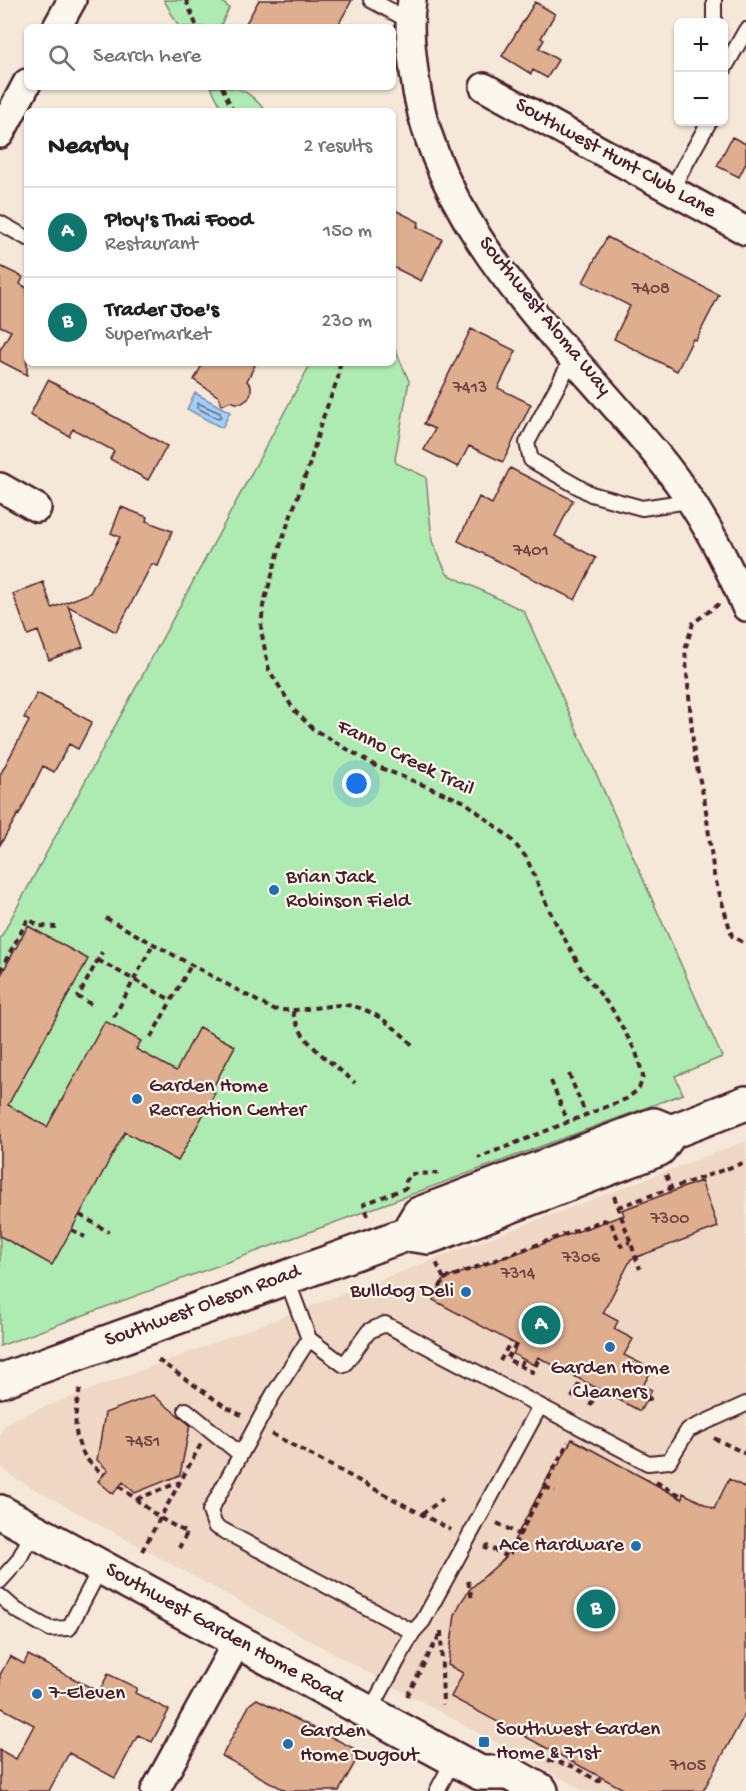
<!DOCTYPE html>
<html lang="en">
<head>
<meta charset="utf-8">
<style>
  :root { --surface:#fff; --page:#f2f2f2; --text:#202124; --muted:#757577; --line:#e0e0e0; --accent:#0f766e }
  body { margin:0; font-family:"Gochi Hand",sans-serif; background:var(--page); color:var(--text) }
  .controls { position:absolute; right:18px; top:18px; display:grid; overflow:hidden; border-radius:9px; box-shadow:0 2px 4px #0004 }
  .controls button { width:54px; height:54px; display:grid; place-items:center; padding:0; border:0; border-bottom:2px solid var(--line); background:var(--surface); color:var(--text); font:30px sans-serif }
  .you { position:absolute; left:357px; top:784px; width:21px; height:21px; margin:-15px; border:4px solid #fff; border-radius:50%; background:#1a73e8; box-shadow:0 0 0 9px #1a73e833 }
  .badge { display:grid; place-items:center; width:39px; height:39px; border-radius:50%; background:var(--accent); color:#fff; font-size:20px; font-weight:700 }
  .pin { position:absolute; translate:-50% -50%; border:3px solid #fff; box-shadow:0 2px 6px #0006 }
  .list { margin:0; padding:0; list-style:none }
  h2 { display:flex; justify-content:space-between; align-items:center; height:78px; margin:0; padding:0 24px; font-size:26px }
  h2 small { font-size:20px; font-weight:400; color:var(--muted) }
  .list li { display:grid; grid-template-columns:39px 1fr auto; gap:18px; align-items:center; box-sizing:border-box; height:90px; padding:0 24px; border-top:2px solid var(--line) }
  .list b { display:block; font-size:22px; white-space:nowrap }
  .list p { margin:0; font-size:20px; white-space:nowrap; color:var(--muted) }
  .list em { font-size:20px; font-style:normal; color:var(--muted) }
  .icon { flex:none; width:33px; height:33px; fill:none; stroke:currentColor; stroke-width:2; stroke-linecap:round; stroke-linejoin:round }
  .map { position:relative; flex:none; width:746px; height:1791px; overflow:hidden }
  .search { position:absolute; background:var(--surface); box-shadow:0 2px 4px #0004; left:24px; top:24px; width:372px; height:66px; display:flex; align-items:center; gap:15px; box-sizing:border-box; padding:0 21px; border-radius:9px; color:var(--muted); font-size:22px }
  .panel { position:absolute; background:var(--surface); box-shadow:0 2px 4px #0004; left:24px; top:108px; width:372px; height:258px; border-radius:9px }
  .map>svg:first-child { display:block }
  .built { fill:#eed7c3 }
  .green { fill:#aeebb2; stroke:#7c856e; stroke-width:1.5 }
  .water { fill:#9fd0fb; stroke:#7d89a8; stroke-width:1.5 }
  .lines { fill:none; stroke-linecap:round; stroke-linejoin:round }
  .shore { stroke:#6c667e; stroke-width:1.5 }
  .building { fill:#deae8f; stroke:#4a1f2b; stroke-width:1.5 }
  .service-casing { stroke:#4a1f2b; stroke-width:18 }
  .minor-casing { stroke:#4a1f2b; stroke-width:32 }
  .secondary-casing { stroke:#4a1f2b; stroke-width:38 }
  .path { stroke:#4a1f2b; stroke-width:4; stroke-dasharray:6 4.5; stroke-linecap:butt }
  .service { stroke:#fbf7ec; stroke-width:14 }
  .minor { stroke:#fbf7ec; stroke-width:27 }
  .secondary { stroke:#fbf7ec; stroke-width:33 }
  .poi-dot { fill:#1f6fb2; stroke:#fbf7ec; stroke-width:2 }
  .labels { text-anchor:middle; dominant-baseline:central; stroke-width:4.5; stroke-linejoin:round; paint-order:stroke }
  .number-label { font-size:18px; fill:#6f4344 }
  .street-label { font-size:21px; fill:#4a1f2b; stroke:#fbf7ec }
  .poi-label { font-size:21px; fill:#4a1f2b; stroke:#fbf7ec; text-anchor:start }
</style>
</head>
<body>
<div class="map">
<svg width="746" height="1791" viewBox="0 0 746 1791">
  <rect width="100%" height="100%" fill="#f5e8d9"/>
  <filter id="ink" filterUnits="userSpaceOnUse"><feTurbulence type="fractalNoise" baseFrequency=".0167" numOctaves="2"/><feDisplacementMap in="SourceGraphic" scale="12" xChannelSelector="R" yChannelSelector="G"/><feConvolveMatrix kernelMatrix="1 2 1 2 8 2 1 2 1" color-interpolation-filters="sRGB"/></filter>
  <g filter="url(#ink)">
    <path class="built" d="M 746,1141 L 746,1596 L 642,1791 L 584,1791 L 13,1477 L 1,1466 L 0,1433 L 5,1425 L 13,1419 Z"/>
    <path class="green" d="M 164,0 L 220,0 L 229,8 L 220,27 L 179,27 Z
      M 211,87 C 241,87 246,88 266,111 L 223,111 Z
      M 393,344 L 409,381 L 395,459 L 396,463 L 426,477 L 432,541 L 447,574 L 524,611 L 722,1057 L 675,1076 L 683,1094 L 0,1346 L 0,939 L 311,363 L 393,363 Z"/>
    <path class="water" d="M 195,393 L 230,412 L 222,428 L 187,409 Z"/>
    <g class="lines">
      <path class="shore" d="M 198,403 L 220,413 L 221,417 L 217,418 L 197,408 Z"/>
    </g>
    <path class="building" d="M 259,0 L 352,0 L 337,27 L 244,27 Z
      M 535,2 L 555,14 L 541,38 L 544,40 L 539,48 L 558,60 L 547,78 L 533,70 L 531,74 L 502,56 Z
      M 732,137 L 746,144 L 746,163 L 739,177 L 717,166 Z
      M 393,209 L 419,222 L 417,227 L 442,239 L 421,281 L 393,267 Z
      M 607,237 L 719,295 L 696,340 L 693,339 L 677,371 L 614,339 L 630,306 L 583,282 Z
      M 0,266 L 23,277 L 20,284 L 27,288 L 27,375 L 0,361 L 0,350 L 11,331 L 0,326 Z
      M 471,329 L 516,351 L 498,388 L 531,404 L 503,462 L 469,446 L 458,467 L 424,450 L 435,429 L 424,424 Z
      M 203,363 L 256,363 L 247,381 L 251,386 L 251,393 L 248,399 L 242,403 L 235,403 L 231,401 L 222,405 L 219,397 L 194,380 Z
      M 48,380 L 167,446 L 148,480 L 110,459 L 114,451 L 73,429 L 69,436 L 30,415 Z
      M 510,468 L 573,500 L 555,536 L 596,558 L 575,600 L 458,541 L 479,497 L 492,504 Z
      M 121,507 L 147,517 L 146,521 L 172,531 L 158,566 L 152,564 L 116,632 L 68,606 L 83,647 L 49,660 L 38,631 L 28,635 L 13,594 L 43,582 L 52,608 L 90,593 L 120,537 L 111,533 Z
      M 37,693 L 92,722 L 78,749 L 69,744 L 54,772 L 43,766 L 19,815 L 18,814 L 0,845 L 0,775 L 29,721 L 24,718 Z
      M 28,926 L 88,959 L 8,1105 L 47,1127 L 105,1021 L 141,1041 L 136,1049 L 176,1071 L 199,1027 L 235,1046 L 211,1091 L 215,1093 L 178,1161 L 125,1132 L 52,1265 L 0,1236 L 0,977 Z
      M 701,1181 L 718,1227 L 631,1259 L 603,1313 L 618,1321 L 614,1329 L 633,1339 L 624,1355 L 652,1369 L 643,1386 L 652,1390 L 640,1411 L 538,1357 L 534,1365 L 513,1354 L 517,1345 L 433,1300 L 444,1279 L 624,1215 L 622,1210 Z
      M 153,1395 L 190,1425 L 180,1475 L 135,1493 L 123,1482 L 113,1494 L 98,1481 L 108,1470 L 97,1460 L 105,1413 Z
      M 572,1439 L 682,1499 L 683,1493 L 714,1509 L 729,1479 L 746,1488 L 746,1712 L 703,1791 L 627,1791 L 451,1697 L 463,1673 L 448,1665 L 455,1615 L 461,1602 L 470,1589 L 504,1559 L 555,1464 L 558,1466 Z
      M 28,1655 L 99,1692 L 108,1674 L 137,1688 L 135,1693 L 169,1710 L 152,1742 L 138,1735 L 115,1778 L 69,1753 L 49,1791 L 0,1791 L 0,1750 L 16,1759 L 34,1725 L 0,1707 L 0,1675 L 10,1656 L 24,1664 Z
      M 257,1699 L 355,1749 L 352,1754 L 358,1757 L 339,1791 L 286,1791 L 222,1756 L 250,1704 Z"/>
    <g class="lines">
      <g class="service-casing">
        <path id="service" d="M 371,0 L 408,20
          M 714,22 L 714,0
          M 724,69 L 746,30
          M 671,190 L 709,122
          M 0,223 L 27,238
          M 573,357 L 527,443 L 531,460 L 591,494 L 642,508 L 689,501
          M 286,1277 L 309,1339 L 344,1365 L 369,1331 L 385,1324 L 648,1463 L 669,1461 L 688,1430 L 746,1404
          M 309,1339 L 273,1395 L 210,1511 L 215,1526 L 413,1632
          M 186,1410 L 240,1454
          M 0,1581 L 18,1561 L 34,1530
          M 0,1596 L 16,1610 L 50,1629 L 69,1628 L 101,1567
          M 369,1713 L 413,1632 L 423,1621 L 540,1406
          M 437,1791 L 454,1759"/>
      </g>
      <g class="minor-casing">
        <path id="minor" d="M 412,0 C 408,25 411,47 414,72 C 434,234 569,345 665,465 C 698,507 725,557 746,607
          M 57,27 L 72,0
          M 484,87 L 746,231
          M 0,134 L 27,83
          M 0,487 L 37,508
          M 155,1791 L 237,1642"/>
      </g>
      <g class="secondary-casing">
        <path id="secondary" d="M 407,1234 L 419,1214 L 654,1125 L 671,1132
          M 0,1381 L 407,1234 L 428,1237 L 442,1232 L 659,1149 L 671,1132 L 746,1103
          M 0,1512 L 480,1773 L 509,1773 L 541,1791"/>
      </g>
      <path class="path" d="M 186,0 L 197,27
        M 222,87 L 233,111
        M 340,363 L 338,378 L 321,423 L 310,463 L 282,540 L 263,606 L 261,630 L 269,670 L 294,710 L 313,729 L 376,766 L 465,802 L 509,837 L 526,857 L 552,916 L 583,972 L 612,1009 L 636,1052 L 643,1076 L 639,1089 L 626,1099 L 478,1158
        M 719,604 L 693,623 L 685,650 L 694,754 L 705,803 L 714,875 L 732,936 L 746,944
        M 106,918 L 272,1009 C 296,1013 318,1006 342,1005 C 367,1004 399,1029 414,1047
        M 98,960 L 171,1000
        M 0,971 L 28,919 L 40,926 L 56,927
        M 91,1004 L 78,997 L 102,952
        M 293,1011 C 298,1043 334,1063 355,1083
        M 114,1017 L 153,944
        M 151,1037 L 191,965
        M 569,1074 L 586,1115
        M 551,1081 L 568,1122
        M 666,1175 L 671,1188
        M 614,1196 L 640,1269
        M 618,1207 L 746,1162
        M 80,1215 L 109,1232
        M 368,1216 L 364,1204 L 406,1188 L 406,1181 L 411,1174 L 440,1173
        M 72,1230 L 85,1237
        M 444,1279 L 604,1220 L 611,1223 L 621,1246 L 630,1242
        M 435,1297 L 444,1279 L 436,1262
        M 516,1344 L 507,1359 L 532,1372 L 540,1358
        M 158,1360 L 223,1405 L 241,1415
        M 500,1361 L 511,1341
        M 520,1366 L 524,1359
        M 80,1389 C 72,1422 72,1455 104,1474
        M 572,1398 L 581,1380
        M 646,1400 L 652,1398
        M 590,1406 L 599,1389
        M 272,1434 L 451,1530
        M 714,1438 L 746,1454
        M 656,1482 L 682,1496
        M 119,1486 L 160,1518 L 187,1533 L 179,1548
        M 545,1487 L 555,1491
        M 137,1499 L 180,1482
        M 422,1514 L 443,1499
        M 497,1523 L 520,1535
        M 485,1550 L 487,1546 L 508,1557 L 568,1442
        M 142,1551 L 201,1444
        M 468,1581 L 472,1599
        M 441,1631 L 443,1705
        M 407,1696 L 441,1632
        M 548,1760 L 572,1766 L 598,1781 L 601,1777"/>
      <use href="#service" class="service"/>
      <use href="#minor" class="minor"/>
      <use href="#secondary" class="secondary"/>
    </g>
  </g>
  <g class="poi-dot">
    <circle cx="274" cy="890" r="6"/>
    <circle cx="137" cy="1099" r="6"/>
    <circle cx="466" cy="1292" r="6"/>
    <circle cx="610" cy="1347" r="6"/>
    <circle cx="636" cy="1546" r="6"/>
    <circle cx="37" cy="1694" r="6"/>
    <rect x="478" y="1736" width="12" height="12" rx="3"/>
    <circle cx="288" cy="1744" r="6"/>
  </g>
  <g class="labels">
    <g class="number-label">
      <text x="651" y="289">7408</text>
      <text x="470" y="388">7413</text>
      <text x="531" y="551">7401</text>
      <text x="670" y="1219">7300</text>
      <text x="581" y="1258">7306</text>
      <text x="518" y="1274">7314</text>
      <text x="143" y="1442">7451</text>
      <text x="688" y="1766">7105</text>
    </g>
    <g class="street-label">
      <text transform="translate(615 159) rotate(29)">Southwest Hunt Club Lane</text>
      <text transform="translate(544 317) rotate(51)">Southwest Aloma Way</text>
      <text transform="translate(405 759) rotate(26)">Fanno Creek Trail</text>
      <text transform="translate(203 1307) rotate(-20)">Southwest Oleson Road</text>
      <text transform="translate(224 1634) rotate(29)">Southwest Garden Home Road</text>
    </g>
    <g class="poi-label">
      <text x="286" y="878">Brian Jack<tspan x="286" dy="24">Robinson Field</tspan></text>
      <text x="149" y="1087">Garden Home<tspan x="149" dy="24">Recreation Center</tspan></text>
      <text x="454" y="1292" text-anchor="end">Bulldog Deli</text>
      <text x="610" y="1369" text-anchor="middle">Garden Home<tspan x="610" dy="24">Cleaners</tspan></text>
      <text x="624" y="1546" text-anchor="end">Ace Hardware</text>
      <text x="49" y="1694">7-Eleven</text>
      <text x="496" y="1730">Southwest Garden<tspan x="496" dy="24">Home &amp; 71st</tspan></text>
      <text x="300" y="1732">Garden<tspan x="300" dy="24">Home Dugout</tspan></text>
    </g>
  </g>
</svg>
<div class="controls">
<button>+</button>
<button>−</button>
</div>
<div class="you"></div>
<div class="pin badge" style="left:541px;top:1325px">A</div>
<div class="pin badge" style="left:596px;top:1609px">B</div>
<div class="search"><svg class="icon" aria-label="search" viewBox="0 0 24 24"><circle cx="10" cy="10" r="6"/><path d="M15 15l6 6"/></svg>Search here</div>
<section class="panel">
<h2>Nearby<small>2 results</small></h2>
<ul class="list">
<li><span class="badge">A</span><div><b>Ploy's Thai Food</b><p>Restaurant</p></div><em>150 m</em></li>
<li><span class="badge">B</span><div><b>Trader Joe's</b><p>Supermarket</p></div><em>230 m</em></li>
</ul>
</section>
</div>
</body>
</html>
